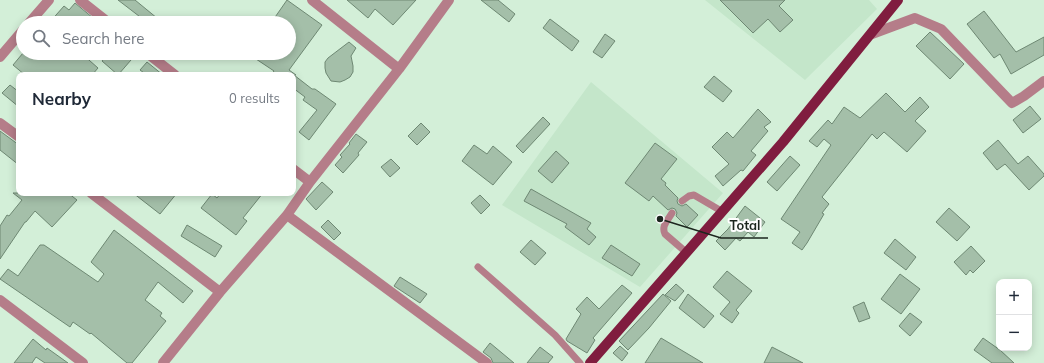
<!DOCTYPE html>
<html lang="en">
<head>
<meta charset="utf-8">
<style>
  :root { --surface:#fff; --page:#f6f6f7; --text:#1f2937; --muted:#747a83; --line:#e0e1e3 }
  body { margin:0; font-family:Mulish,sans-serif; background:var(--page); color:var(--text) }
  .controls { position:absolute; right:12px; bottom:12px; display:grid; overflow:hidden; border-radius:8px; box-shadow:0 2px 10px #0003 }
  .controls button { width:36px; height:36px; display:grid; place-items:center; padding:0; border:0; border-bottom:1px solid var(--line); background:var(--surface); color:var(--text); font:20px sans-serif }
  .list { margin:0; padding:0; list-style:none }
  h2 { display:flex; justify-content:space-between; align-items:center; height:52px; margin:0; padding:0 16px; font-size:17px }
  h2 small { font-size:13px; font-weight:400; color:var(--muted) }
  .icon { flex:none; width:22px; height:22px; fill:none; stroke:currentColor; stroke-width:2; stroke-linecap:round; stroke-linejoin:round }
  .map { position:relative; flex:none; width:1044px; height:363px; overflow:hidden }
  .search { position:absolute; background:var(--surface); box-shadow:0 2px 10px #0003; left:16px; top:16px; width:280px; height:44px; display:flex; align-items:center; gap:10px; box-sizing:border-box; padding:0 14px; border-radius:22px; color:var(--muted); font-size:15px }
  .panel { position:absolute; background:var(--surface); box-shadow:0 2px 10px #0003; left:16px; top:72px; width:280px; height:124px; border-radius:8px }
  .map>svg:first-child { display:block }
  .built { fill:#c4e6ca }
  .building { fill:#a4bfa9; stroke:#6e8873 }
  .lines { fill:none; stroke-linecap:round; stroke-linejoin:round }
  .service { stroke:#b57d89; stroke-width:7 }
  .minor { stroke:#b57d89; stroke-width:10 }
  .primary { stroke:#801d3f; stroke-width:10 }
  .leader { fill:none; stroke:#1c261e; stroke-width:1.5 }
  .callout-dot { fill:#1c261e; stroke:#fff; stroke-width:1.5 }
  .callout-label { font-size:13px; text-anchor:middle; font-weight:bold; fill:#1c261e; stroke:#fff; stroke-width:4; stroke-linejoin:round; paint-order:stroke }
</style>
</head>
<body>
<div class="map">
<svg width="1044" height="363" viewBox="0 0 1044 363">
  <rect width="100%" height="100%" fill="#d3efd8"/>
  <path class="built" d="M 705,0 L 869,0 L 877,9 L 805,80 Z
    M 591,82 L 723,193 L 640,287 L 502,205 Z"/>
  <path class="building" d="M 118,0 L 135,0 L 163,23 L 148,23 Z
    M 287,0 L 322,25 L 289,70 L 296,75 L 294,75 L 312,89 L 315,89 L 336,104 L 309,140 L 299,132 L 317,110 L 303,100 L 305,97 L 293,88 L 293,75 L 271,75 L 274,71 L 247,53 L 289,53 L 289,23 L 271,23 Z
    M 347,0 L 416,0 L 393,25 L 375,9 L 368,18 Z
    M 481,0 L 498,0 L 515,14 L 509,22 Z
    M 720,0 L 785,0 L 779,6 L 793,20 L 780,32 L 768,19 L 753,33 Z
    M 75,3 L 99,23 L 49,23 L 64,6 L 69,10 Z
    M 984,11 L 1016,52 L 1044,37 L 1044,55 L 1011,74 L 1000,54 L 994,58 L 967,24 Z
    M 550,19 L 579,41 L 572,51 L 543,28 Z
    M 930,32 L 964,64 L 950,79 L 916,46 Z
    M 605,34 L 615,41 L 602,58 L 593,52 Z
    M 349,42 L 356,48 L 351,56 L 353,66 L 353,72 L 350,77 L 345,80 L 340,82 L 331,81 L 326,73 L 325,68 L 325,62 L 328,58 Z
    M 23,53 L 81,53 L 98,68 L 92,75 L 25,75 L 13,65 Z
    M 109,53 L 124,53 L 131,60 L 118,75 L 102,61 Z
    M 147,62 L 163,75 L 147,75 L 140,70 Z
    M 714,76 L 732,91 L 723,102 L 704,87 Z
    M 10,85 L 19,92 L 19,107 L 2,93 Z
    M 886,93 L 905,112 L 920,97 L 929,107 L 915,121 L 926,131 L 907,152 L 884,132 L 877,139 L 872,134 L 822,197 L 829,204 L 822,213 L 824,214 L 807,243 L 802,250 L 792,243 L 800,232 L 781,219 L 831,145 L 824,139 L 817,147 L 809,141 L 828,120 L 832,124 L 844,107 L 860,118 Z
    M 1030,106 L 1041,119 L 1023,133 L 1013,120 Z
    M 758,109 L 771,122 L 764,127 L 768,131 L 751,151 L 756,155 L 743,171 L 741,170 L 723,186 L 715,176 L 729,164 L 712,147 L 727,132 L 733,138 Z
    M 543,117 L 550,124 L 523,153 L 516,146 Z
    M 421,123 L 430,132 L 417,145 L 408,136 Z
    M 0,131 L 19,145 L 19,165 L 0,150 Z
    M 356,134 L 367,142 L 358,153 L 359,155 L 343,173 L 335,165 L 342,157 L 340,155 L 350,144 L 349,143 Z
    M 998,140 L 1018,164 L 1028,156 L 1044,174 L 1044,176 L 1029,190 L 1005,164 L 997,170 L 983,153 Z
    M 655,143 L 677,159 L 661,179 L 666,183 L 665,185 L 678,198 L 677,201 L 678,204 L 682,206 L 686,204 L 698,215 L 687,227 L 676,216 L 677,213 L 675,209 L 672,208 L 668,210 L 653,196 L 649,201 L 625,183 Z
    M 474,145 L 487,154 L 493,146 L 512,162 L 493,185 L 462,161 Z
    M 556,151 L 569,163 L 552,183 L 538,171 Z
    M 790,156 L 800,165 L 777,191 L 767,182 Z
    M 391,159 L 400,168 L 390,177 L 381,167 Z
    M 322,182 L 333,192 L 316,210 L 306,199 Z
    M 531,189 L 591,223 L 587,229 L 596,237 L 589,245 L 565,227 L 567,224 L 524,201 Z
    M 13,193 L 68,193 L 77,200 L 52,227 L 35,211 L 26,222 L 25,222 L 0,259 L 0,226 L 7,215 L 9,216 L 22,200 Z
    M 133,193 L 177,193 L 160,214 Z
    M 221,193 L 263,193 L 243,218 L 247,221 L 236,235 L 201,208 L 212,194 L 217,198 Z
    M 480,195 L 490,205 L 481,214 L 471,203 Z
    M 745,206 L 765,222 L 754,237 L 748,232 L 740,241 L 736,238 L 725,250 L 716,241 L 728,229 Z
    M 949,208 L 970,227 L 957,241 L 936,222 Z
    M 328,220 L 341,233 L 334,240 L 321,227 Z
    M 187,225 L 222,246 L 215,257 L 181,236 Z
    M 114,230 L 193,291 L 183,303 L 158,282 L 145,300 L 162,313 L 160,316 L 166,321 L 132,363 L 127,363 L 91,333 L 90,334 L 73,322 L 70,327 L 0,279 L 8,269 L 18,276 L 40,245 L 44,245 L 98,282 L 104,274 L 91,262 Z
    M 895,239 L 916,257 L 906,270 L 884,253 Z
    M 531,240 L 546,253 L 535,265 L 520,252 Z
    M 611,245 L 640,264 L 632,276 L 602,258 Z
    M 971,246 L 985,261 L 973,273 L 970,270 L 966,275 L 954,262 Z
    M 727,271 L 752,291 L 736,310 L 739,313 L 732,323 L 720,314 L 730,302 L 713,287 Z
    M 900,274 L 920,289 L 901,314 L 881,299 Z
    M 400,277 L 427,294 L 420,303 L 394,286 Z
    M 676,284 L 684,291 L 675,301 L 665,295 Z
    M 622,285 L 632,293 L 593,338 L 595,340 L 587,353 L 567,341 L 566,339 L 581,314 L 576,309 L 587,297 L 599,309 Z
    M 663,294 L 671,301 L 649,328 L 628,350 L 619,341 Z
    M 688,294 L 714,316 L 704,328 L 679,308 Z
    M 864,302 L 870,318 L 859,322 L 853,307 Z
    M 910,313 L 922,322 L 910,336 L 899,326 Z
    M 661,338 L 703,363 L 645,363 Z
    M 983,338 L 1000,350 L 1014,363 L 992,363 L 974,350 Z
    M 33,339 L 46,350 L 47,348 L 68,363 L 45,363 L 36,357 L 32,363 L 14,363 Z
    M 490,343 L 514,363 L 493,363 L 491,358 L 483,352 Z
    M 620,346 L 628,353 L 622,361 L 613,353 Z
    M 540,347 L 553,357 L 548,363 L 527,363 Z
    M 772,347 L 803,363 L 764,363 Z"/>
  <g class="lines">
    <path class="service" d="M 682,201 L 689,196 L 694,195 L 723,212
      M 672,213 C 668,220 661,226 665,234 L 687,253
      M 478,267 L 555,335 L 580,363"/>
    <path class="minor" d="M 80,0 L 109,23
      M 312,0 L 399,69
      M 29,23 L 49,0
      M 872,34 L 915,18 L 941,29 L 1012,103 L 1024,96 L 1044,81
      M 147,53 L 175,75
      M 0,57 L 23,30
      M 0,123 L 19,137
      M 293,169 L 310,182
      M 91,193 L 220,292
      M 287,215 L 487,363
      M 0,300 L 83,363
      M 163,363 L 220,292 L 287,215 L 310,182 L 399,69 L 449,0"/>
    <path class="primary" d="M 590,363 L 783,142 L 898,0"/>
  </g>
  <path class="leader" d="M660 219L721 238H768"/>
  <circle class="callout-dot" cx="660" cy="219" r="4"/>
  <g class="callout-label">
    <text x="745" y="230">Total</text>
  </g>
</svg>
<div class="controls">
<button>+</button>
<button>−</button>
</div>
<div class="search"><svg class="icon" aria-label="search" viewBox="0 0 24 24"><circle cx="10" cy="10" r="6"/><path d="M15 15l6 6"/></svg>Search here</div>
<section class="panel">
<h2>Nearby<small>0 results</small></h2>
<ul class="list">
</ul>
</section>
</div>
</body>
</html>
